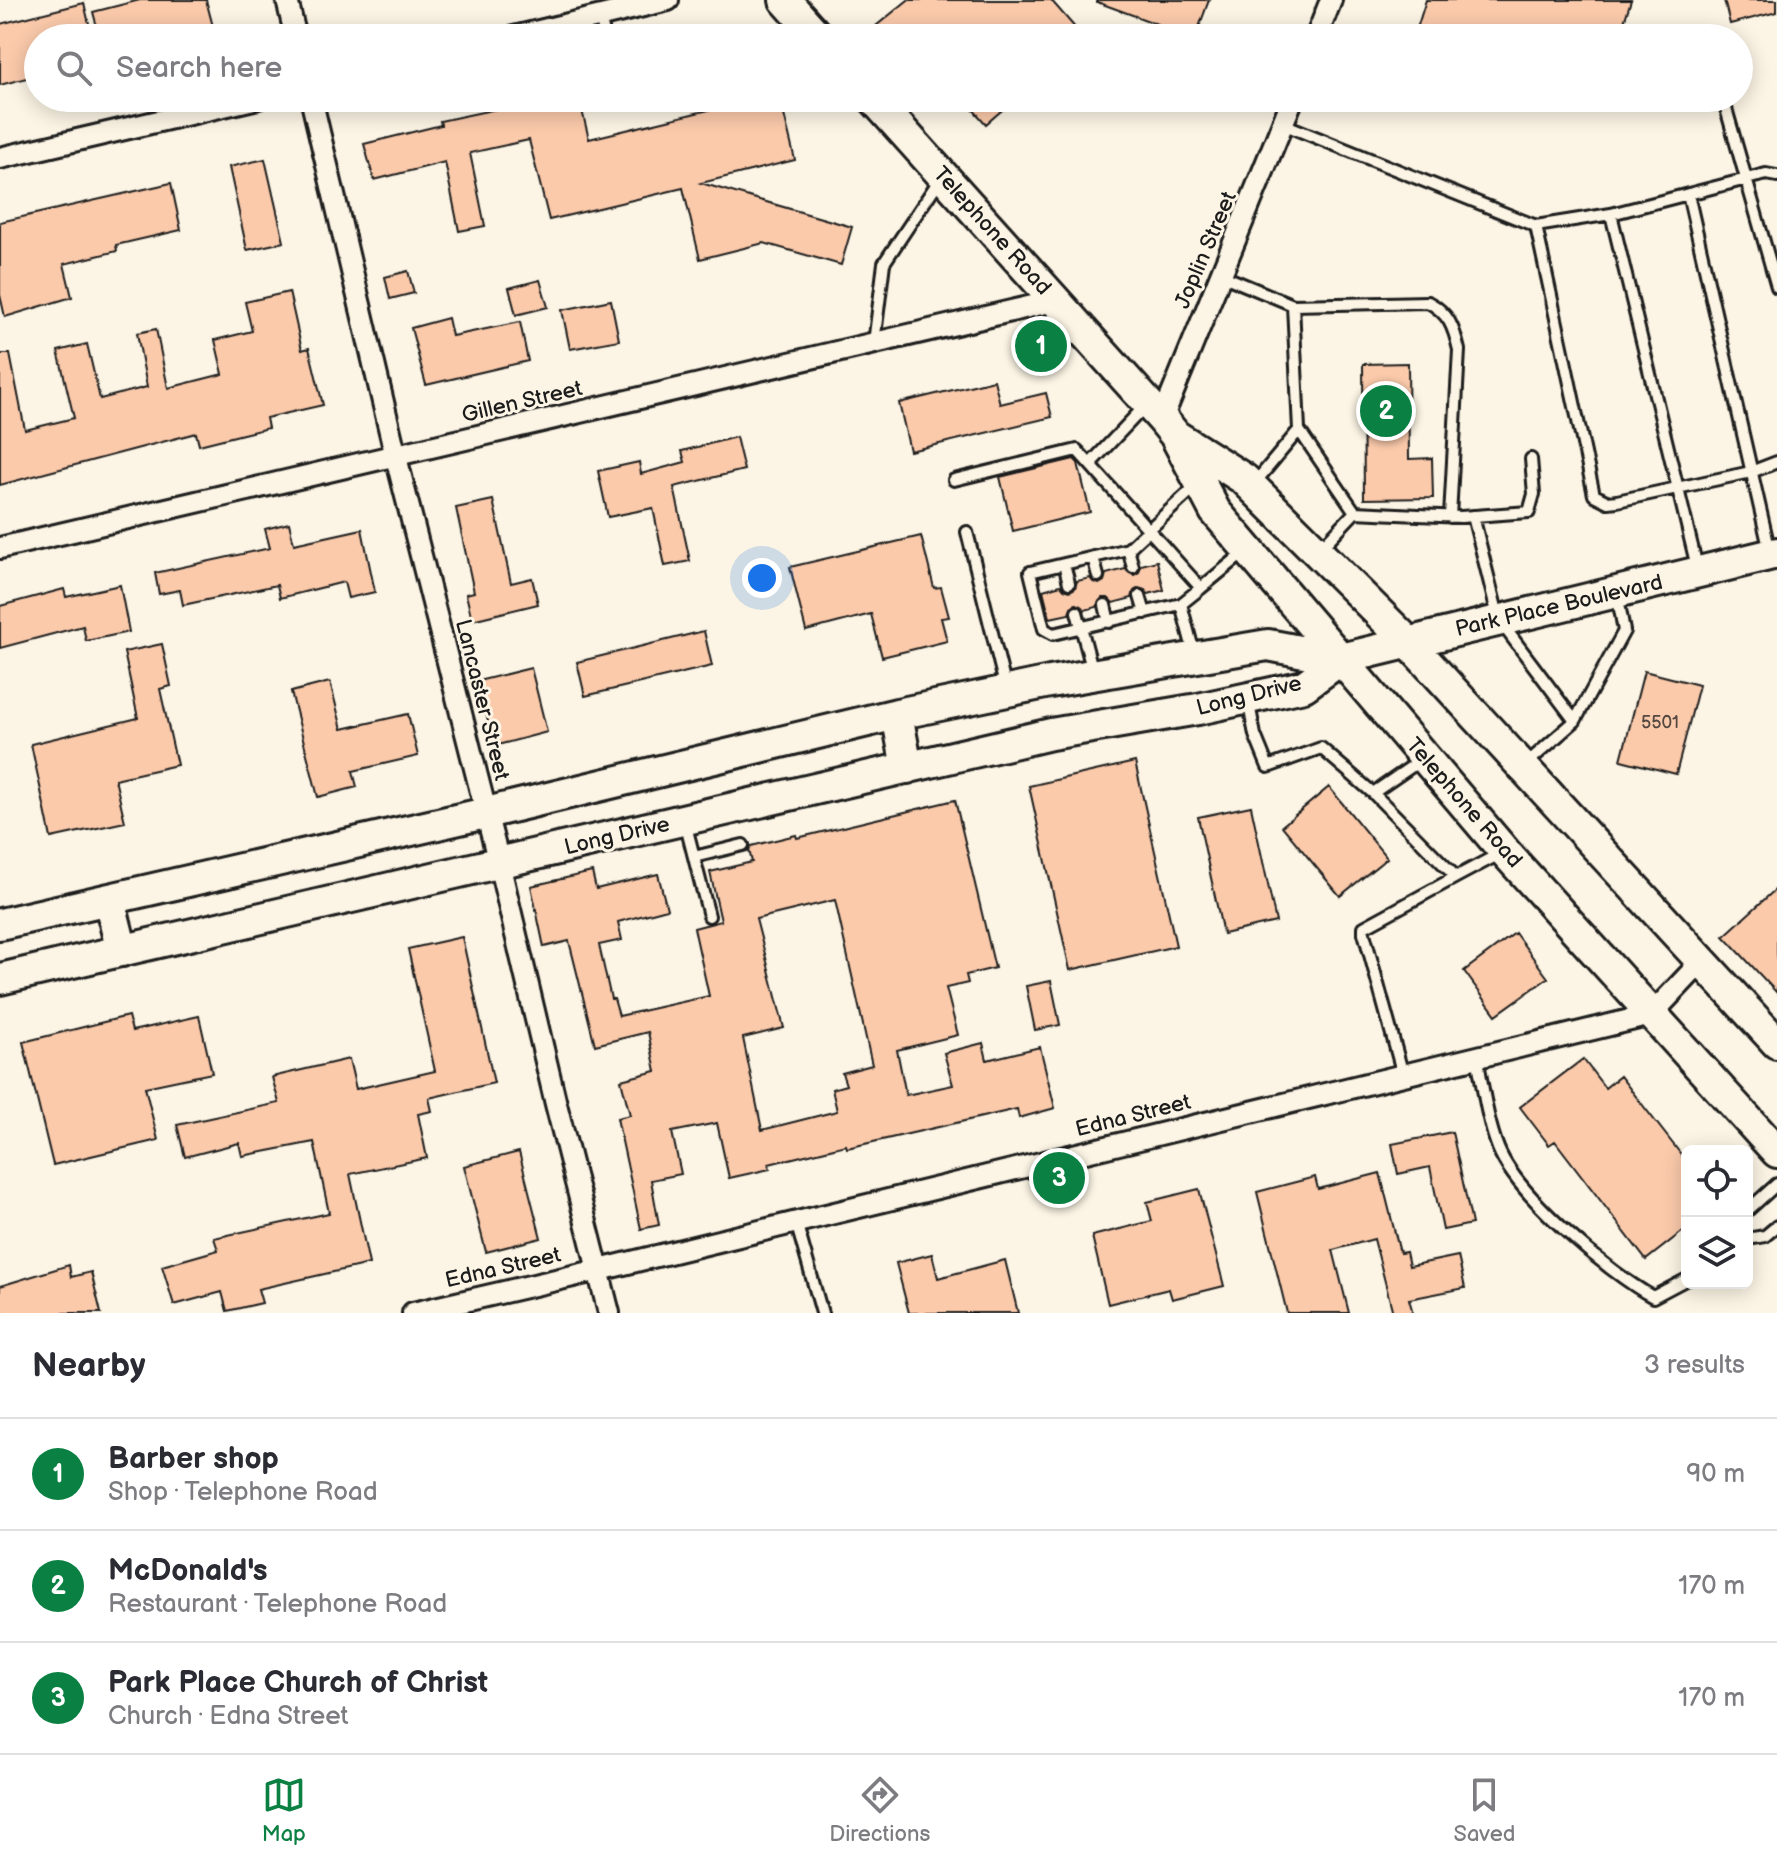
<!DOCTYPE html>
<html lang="en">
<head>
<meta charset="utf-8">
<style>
  :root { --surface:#fff; --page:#f2f2f3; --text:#2b2b33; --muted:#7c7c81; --line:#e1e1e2; --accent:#0b8043 }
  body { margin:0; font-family:"Balsamiq Sans",sans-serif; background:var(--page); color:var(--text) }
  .controls { position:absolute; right:24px; bottom:24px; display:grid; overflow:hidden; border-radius:12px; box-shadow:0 4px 20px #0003 }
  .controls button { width:72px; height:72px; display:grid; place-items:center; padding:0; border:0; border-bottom:2px solid var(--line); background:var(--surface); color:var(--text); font:40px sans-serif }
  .you { position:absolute; left:762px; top:578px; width:28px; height:28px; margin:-20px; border:6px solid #fff; border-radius:50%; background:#1a73e8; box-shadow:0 0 0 12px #1a73e833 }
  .badge { display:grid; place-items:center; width:52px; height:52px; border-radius:50%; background:var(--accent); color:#fff; font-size:26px; font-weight:700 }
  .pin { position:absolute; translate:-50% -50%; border:4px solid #fff; box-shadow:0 2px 8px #0006 }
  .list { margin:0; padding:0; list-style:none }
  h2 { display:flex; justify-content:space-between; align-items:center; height:104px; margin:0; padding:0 32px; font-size:34px }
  h2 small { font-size:26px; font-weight:400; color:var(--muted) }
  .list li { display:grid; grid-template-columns:52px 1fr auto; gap:24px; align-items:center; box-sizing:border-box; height:112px; padding:0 32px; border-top:2px solid var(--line) }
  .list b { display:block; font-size:30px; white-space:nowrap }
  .list p { margin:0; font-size:26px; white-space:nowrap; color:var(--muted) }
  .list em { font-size:26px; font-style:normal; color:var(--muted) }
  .icon { flex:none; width:44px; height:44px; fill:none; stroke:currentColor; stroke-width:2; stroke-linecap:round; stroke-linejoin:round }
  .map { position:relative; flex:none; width:1777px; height:1313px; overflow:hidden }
  .search { position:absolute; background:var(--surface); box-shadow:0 4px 20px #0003; left:24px; right:24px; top:24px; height:88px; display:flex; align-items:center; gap:20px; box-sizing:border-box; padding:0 28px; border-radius:44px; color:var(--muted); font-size:30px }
  .sheet { height:440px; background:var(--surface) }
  nav { display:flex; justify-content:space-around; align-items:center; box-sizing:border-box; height:112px; border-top:2px solid var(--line); background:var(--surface); font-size:22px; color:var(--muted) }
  nav a { display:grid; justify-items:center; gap:4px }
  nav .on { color:var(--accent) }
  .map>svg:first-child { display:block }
  .building { fill:#fbcaab; stroke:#1c1c1c; stroke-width:2; fill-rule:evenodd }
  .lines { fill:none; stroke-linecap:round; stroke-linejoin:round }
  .lane-casing { stroke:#1c1c1c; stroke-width:16 }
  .street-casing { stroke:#1c1c1c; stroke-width:26 }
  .secondary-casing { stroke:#1c1c1c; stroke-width:36 }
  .lane { stroke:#fcf5e5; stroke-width:10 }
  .street { stroke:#fcf5e5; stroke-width:20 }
  .secondary { stroke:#fcf5e5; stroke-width:30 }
  .labels { text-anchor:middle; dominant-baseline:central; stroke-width:6; stroke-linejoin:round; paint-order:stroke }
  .number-label { font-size:18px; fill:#544840 }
  .street-label { font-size:22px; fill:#1c1c1c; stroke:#fcf5e5 }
</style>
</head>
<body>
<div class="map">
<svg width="1777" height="1313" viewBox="0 0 1777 1313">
  <rect width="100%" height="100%" fill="#fcf5e5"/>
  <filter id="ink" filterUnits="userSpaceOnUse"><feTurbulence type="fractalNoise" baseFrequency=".0125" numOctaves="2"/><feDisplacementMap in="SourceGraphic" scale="16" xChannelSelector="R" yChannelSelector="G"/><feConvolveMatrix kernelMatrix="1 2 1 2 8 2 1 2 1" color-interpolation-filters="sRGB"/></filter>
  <g filter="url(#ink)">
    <path class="building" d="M 140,0 L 206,0 L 216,38 L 100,38 L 93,12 Z
      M 908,0 L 1051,0 L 1084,38 L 885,38 L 876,26 Z
      M 1097,0 L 1209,0 L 1195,38 L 1097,2 Z
      M 1426,0 L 1631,0 L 1619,38 L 1414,38 Z
      M 1724,0 L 1777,0 L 1777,12 L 1730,24 Z
      M 84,3 L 91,32 L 66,38 L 38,38 L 38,75 L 0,85 L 0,24 Z
      M 519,98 L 579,98 L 589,139 L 758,98 L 780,98 L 795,160 L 701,183 L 852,227 L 841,265 L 764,243 L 700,259 L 683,188 L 549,220 L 529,140 L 470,153 L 485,226 L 459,231 L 445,162 L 374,180 L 364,144 L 441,125 L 440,121 L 520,104 Z
      M 963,98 L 1016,98 L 986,124 Z
      M 265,159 L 284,242 L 247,250 L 229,167 Z
      M 171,183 L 181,230 L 116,245 L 117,251 L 64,264 L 72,297 L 5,317 L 0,295 L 0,222 Z
      M 408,271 L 414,293 L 390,299 L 385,277 Z
      M 540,280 L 548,307 L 516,315 L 509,288 Z
      M 289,292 L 302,350 L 309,348 L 323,405 L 266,418 L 268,428 L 243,434 L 199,445 L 196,433 L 0,485 L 0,354 L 10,354 L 25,430 L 74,418 L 58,351 L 87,344 L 100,399 L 147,387 L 137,333 L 156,329 L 168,388 L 223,374 L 215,340 L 252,331 L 245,302 Z
      M 611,300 L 619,340 L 570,349 L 562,310 Z
      M 448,318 L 452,336 L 520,322 L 528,361 L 426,385 L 411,328 Z
      M 1408,363 L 1409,459 L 1432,458 L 1433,498 L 1364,499 L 1363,364 Z
      M 994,380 L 1000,404 L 1046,393 L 1052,417 L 910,451 L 899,403 Z
      M 736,437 L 744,470 L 674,487 L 690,561 L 665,566 L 653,508 L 608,517 L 598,471 L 639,462 L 641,474 L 685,462 L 682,451 Z
      M 1074,459 L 1078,463 L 1090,512 L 1013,531 L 1000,477 Z
      M 493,500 L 511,583 L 532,578 L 538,604 L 472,620 L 466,594 L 474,592 L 456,508 Z
      M 289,523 L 294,544 L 362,529 L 375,592 L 348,598 L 344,582 L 280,598 L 277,585 L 183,605 L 180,590 L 159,594 L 155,573 L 270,548 L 265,529 Z
      M 921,536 L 934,588 L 941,587 L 949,617 L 941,618 L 947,641 L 882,657 L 871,614 L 806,631 L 790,567 Z
      M 1157,561 L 1164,590 L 1148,594 L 1145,590 L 1139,588 L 1134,591 L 1132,598 L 1113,603 L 1108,598 L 1102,598 L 1097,607 L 1085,610 L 1076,604 L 1071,607 L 1069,614 L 1050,618 L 1043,590 L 1061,585 L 1064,589 L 1070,591 L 1075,588 L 1077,581 L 1090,578 L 1093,582 L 1099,584 L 1104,581 L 1106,574 L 1125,569 L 1134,575 L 1139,572 L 1141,565 Z
      M 120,585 L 129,632 L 86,641 L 83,626 L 0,648 L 0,606 L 64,589 L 66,597 Z
      M 704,631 L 712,666 L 585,696 L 577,662 Z
      M 162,644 L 171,686 L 160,689 L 177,765 L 115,779 L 125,822 L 51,838 L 31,744 L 138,718 L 124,652 Z
      M 531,668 L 547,732 L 494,746 L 478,681 Z
      M 1644,671 L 1699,685 L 1676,774 L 1621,760 Z
      M 330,682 L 342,729 L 408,714 L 418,756 L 353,771 L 357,787 L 318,797 L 291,692 Z
      M 1135,762 L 1176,946 L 1070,970 L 1029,786 Z
      M 1329,787 L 1387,858 L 1340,896 L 1282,826 Z
      M 955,800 L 995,968 L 966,975 L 968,983 L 946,988 L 958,1035 L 897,1050 L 906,1095 L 953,1085 L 944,1053 L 983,1043 L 987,1060 L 1040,1047 L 1055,1108 L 1019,1118 L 1017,1109 L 847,1148 L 846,1145 L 769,1164 L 770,1169 L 729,1178 L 717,1123 L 672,1132 L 681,1174 L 651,1180 L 659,1225 L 641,1229 L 617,1118 L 630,1115 L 621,1080 L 656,1071 L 648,1032 L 595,1045 L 569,941 L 544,947 L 531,886 L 592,872 L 596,889 L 658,874 L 667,909 L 618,922 L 622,940 L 599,945 L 611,999 L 614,999 L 619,1016 L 709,996 L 694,928 L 721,921 L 710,872 L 752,862 L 749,850 L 751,846 L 796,835 L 797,838 ZM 835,900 L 872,1065 L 842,1073 L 846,1085 L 832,1089 L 837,1111 L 762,1130 L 743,1038 L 784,1028 L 756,919 Z
      M 1251,806 L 1276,922 L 1223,934 L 1198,817 Z
      M 1777,888 L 1777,993 L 1724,936 Z
      M 1515,933 L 1548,978 L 1496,1015 L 1464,971 Z
      M 462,937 L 494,1083 L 429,1098 L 432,1111 L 418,1114 L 427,1158 L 350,1174 L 369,1264 L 258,1289 L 262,1303 L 227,1311 L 222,1292 L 174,1305 L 162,1266 L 218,1250 L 214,1238 L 329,1213 L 314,1142 L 242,1156 L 239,1143 L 185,1157 L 177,1125 L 279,1103 L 272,1077 L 349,1059 L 356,1089 L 435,1071 L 408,949 Z
      M 1051,981 L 1060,1025 L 1035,1030 L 1026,986 Z
      M 128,1016 L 132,1031 L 199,1016 L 212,1073 L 145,1087 L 158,1140 L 53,1165 L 23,1042 Z
      M 1583,1059 L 1605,1088 L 1620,1076 L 1687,1162 L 1687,1228 L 1646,1260 L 1555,1141 L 1549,1145 L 1520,1107 Z
      M 1452,1132 L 1472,1224 L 1443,1230 L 1430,1167 L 1398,1174 L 1392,1144 Z
      M 519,1152 L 541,1238 L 486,1252 L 464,1166 Z
      M 1380,1173 L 1400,1253 L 1406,1252 L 1409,1266 L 1458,1256 L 1465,1288 L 1409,1299 L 1413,1313 L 1393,1313 L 1374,1239 L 1333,1250 L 1349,1313 L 1287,1313 L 1257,1192 L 1315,1177 L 1318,1189 Z
      M 1199,1189 L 1224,1286 L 1172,1299 L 1169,1289 L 1108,1304 L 1092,1236 L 1152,1221 L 1147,1202 Z
      M 932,1254 L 938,1278 L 1005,1260 L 1018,1313 L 909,1313 L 896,1263 Z
      M 69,1265 L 71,1277 L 91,1272 L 101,1313 L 0,1313 L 0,1286 Z"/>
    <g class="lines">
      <g class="lane-casing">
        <path id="lane" d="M 600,16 L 605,38
          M 1723,98 L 1777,287
          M 1283,124 L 1536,226 L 1611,214 L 1766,174 L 1777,176
          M 1688,194 L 1770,552
          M 1611,214 L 1698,571
          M 1536,226 L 1594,495 L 1608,502 L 1617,501 L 1751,472 L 1777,462
          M 1221,275 L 1293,305 L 1299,430 L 1253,485
          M 1293,305 L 1428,302 C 1449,313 1454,328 1459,350 L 1450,517
          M 874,343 L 884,263 L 940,179
          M 1299,430 L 1355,512 L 1321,548
          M 1090,464 L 1146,405
          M 954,480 L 1077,450 L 1201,588 L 1246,551
          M 1198,484 L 1128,549 L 1030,572 L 1044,629 L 1053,634 L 1181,604 L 1201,588
          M 1355,512 L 1461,517 L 1529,512 L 1534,494 L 1531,459
          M 1473,516 L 1499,620 L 1575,721
          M 967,532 L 1006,689
          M 1128,549 L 1133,567
          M 1093,557 L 1098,576
          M 1064,564 L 1069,583
          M 1140,596 L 1145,613
          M 1181,604 L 1194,653
          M 1105,605 L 1109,622
          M 1077,612 L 1093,672
          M 1248,699 L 1255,735 L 1268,767 L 1321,748 L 1373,793 L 1456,877 L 1364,927 L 1364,933 L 1403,1075
          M 1525,765 L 1575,721 L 1624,631 L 1617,593
          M 1373,793 L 1424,758
          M 685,822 L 709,916
          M 694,857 L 743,845
          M 1456,877 L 1503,852
          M 1477,1057 C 1483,1087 1487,1120 1498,1148 C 1517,1196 1608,1272 1653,1297 L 1687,1279
          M 1747,1211 L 1777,1184
          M 796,1222 L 822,1313
          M 1747,1239 L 1765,1236 L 1777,1226"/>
      </g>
      <g class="street-casing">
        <path id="street" d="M 287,0 L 296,38
          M 510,38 L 668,0
          M 1316,38 L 1331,0
          M 311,98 L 396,457 L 499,863 L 556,1104 L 609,1313
          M 0,158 L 258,98
          M 1162,419 L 1293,98
          M 0,548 L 1054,301
          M 413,1313 L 599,1270 L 1651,1015 L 1702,961"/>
      </g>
      <g class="secondary-casing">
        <path id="secondary" d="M 785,0 L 819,38
          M 873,98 L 1162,419 L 1175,435 L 1215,511 L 1505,852 L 1777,1152
          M 1176,436 L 1244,479 L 1408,642 L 1777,1043
          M 897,714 L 907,768
          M 109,899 L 122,951
          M 0,924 L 486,813 L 897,714 L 1050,682 L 1268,645 L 1341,659
          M 0,979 L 1051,734 L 1198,709 L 1304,686 L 1341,659 L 1777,553"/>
      </g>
      <use href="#lane" class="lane"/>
      <use href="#street" class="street"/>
      <use href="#secondary" class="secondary"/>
    </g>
  </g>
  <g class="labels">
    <g class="number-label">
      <text x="1660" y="722">5501</text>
    </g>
    <g class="street-label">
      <text transform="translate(992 231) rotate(48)">Telephone Road</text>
      <text transform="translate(1206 250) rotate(-67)">Joplin Street</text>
      <text transform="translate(522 402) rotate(-13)">Gillen Street</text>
      <text transform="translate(1559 606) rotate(-13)">Park Place Boulevard</text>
      <text transform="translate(1249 696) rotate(-14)">Long Drive</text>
      <text transform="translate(482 700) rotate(76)">Lancaster Street</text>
      <text transform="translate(1464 803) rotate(49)">Telephone Road</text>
      <text transform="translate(617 836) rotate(-13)">Long Drive</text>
      <text transform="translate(1133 1116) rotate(-14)">Edna Street</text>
      <text transform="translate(503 1268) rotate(-13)">Edna Street</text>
    </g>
  </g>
</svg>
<div class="controls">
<button><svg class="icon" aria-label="locate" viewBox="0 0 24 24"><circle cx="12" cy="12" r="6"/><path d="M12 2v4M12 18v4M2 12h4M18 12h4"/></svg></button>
<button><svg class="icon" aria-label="layers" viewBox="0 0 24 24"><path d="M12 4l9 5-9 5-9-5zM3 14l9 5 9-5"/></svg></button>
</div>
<div class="you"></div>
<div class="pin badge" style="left:1041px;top:346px">1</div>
<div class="pin badge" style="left:1386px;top:411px">2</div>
<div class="pin badge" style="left:1059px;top:1178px">3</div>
<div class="search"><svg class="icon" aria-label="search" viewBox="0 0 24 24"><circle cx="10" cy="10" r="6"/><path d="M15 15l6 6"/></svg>Search here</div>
</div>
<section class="sheet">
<h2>Nearby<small>3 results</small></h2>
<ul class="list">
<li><span class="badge">1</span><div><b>Barber shop</b><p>Shop · Telephone Road</p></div><em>90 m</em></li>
<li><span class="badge">2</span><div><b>McDonald's</b><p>Restaurant · Telephone Road</p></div><em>170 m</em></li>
<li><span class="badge">3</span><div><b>Park Place Church of Christ</b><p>Church · Edna Street</p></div><em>170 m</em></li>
</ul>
</section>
<nav>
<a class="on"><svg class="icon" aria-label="map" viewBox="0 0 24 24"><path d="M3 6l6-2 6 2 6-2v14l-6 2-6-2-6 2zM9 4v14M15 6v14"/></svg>Map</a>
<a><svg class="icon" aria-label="directions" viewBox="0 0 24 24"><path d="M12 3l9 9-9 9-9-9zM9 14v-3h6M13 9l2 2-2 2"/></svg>Directions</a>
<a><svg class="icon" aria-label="saved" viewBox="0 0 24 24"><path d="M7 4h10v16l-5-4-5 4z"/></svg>Saved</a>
</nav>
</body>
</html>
